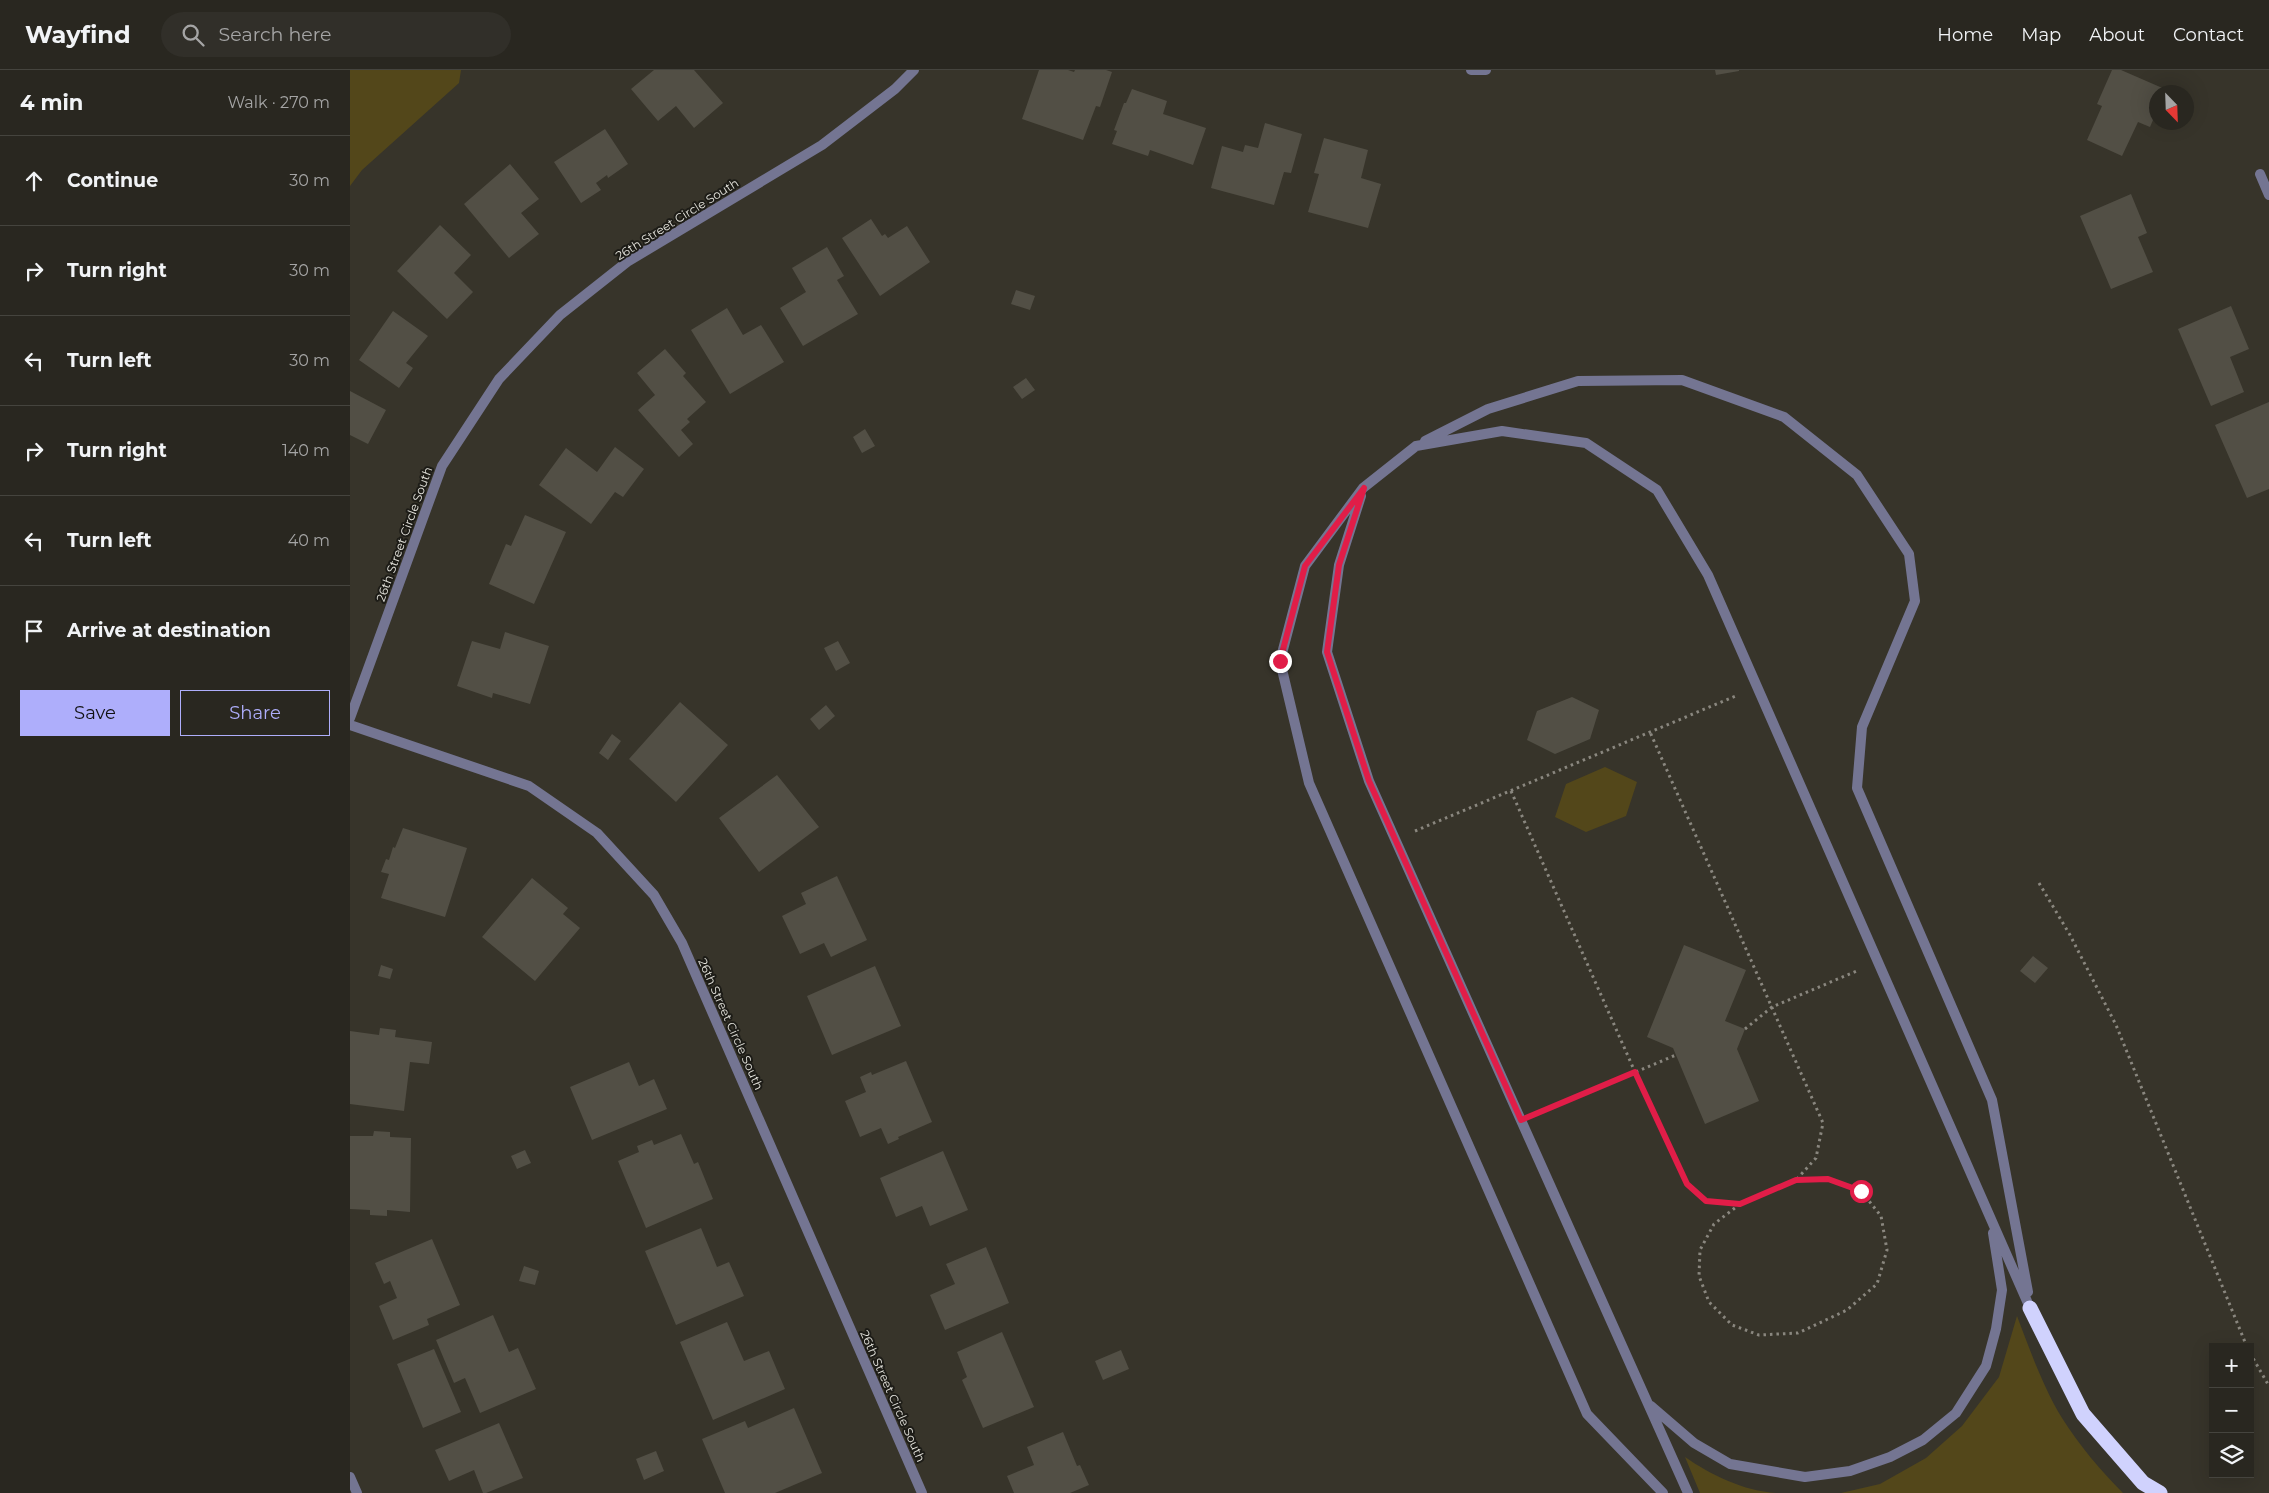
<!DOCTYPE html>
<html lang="en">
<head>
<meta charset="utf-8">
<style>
  :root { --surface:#292720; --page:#312f29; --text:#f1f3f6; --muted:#a5a5a5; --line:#45443e; --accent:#aeaefb }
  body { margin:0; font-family:Montserrat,sans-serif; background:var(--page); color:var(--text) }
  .controls { position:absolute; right:15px; bottom:15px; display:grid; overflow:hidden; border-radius:0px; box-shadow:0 5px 20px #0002 }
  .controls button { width:45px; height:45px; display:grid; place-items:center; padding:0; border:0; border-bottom:1px solid var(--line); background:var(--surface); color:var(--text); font:25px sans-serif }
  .compass { position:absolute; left:1799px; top:15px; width:45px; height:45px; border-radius:50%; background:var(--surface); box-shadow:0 5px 20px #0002; rotate:157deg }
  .stop { position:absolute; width:15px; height:15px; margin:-11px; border:4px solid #e11d48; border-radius:50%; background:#fff }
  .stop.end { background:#e11d48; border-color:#fff; box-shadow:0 1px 5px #0008 }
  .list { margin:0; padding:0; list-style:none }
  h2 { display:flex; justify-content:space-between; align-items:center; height:65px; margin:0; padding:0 20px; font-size:21px }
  h2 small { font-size:16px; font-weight:400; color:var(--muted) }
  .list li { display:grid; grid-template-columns:32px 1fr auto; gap:15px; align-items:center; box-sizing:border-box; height:90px; padding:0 20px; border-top:1px solid var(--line) }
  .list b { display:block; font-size:19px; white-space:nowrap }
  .list em { font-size:16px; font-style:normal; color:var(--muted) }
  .actions { display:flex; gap:10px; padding:15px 20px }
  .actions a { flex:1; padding:11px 0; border:1px solid var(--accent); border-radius:0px; text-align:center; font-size:18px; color:var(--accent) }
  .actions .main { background:var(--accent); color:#111 }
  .icon { flex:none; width:28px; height:28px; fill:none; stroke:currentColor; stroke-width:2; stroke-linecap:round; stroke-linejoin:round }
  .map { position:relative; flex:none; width:1919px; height:1423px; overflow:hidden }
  header { display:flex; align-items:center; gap:30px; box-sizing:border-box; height:70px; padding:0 25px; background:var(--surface); border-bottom:1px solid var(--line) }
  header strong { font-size:24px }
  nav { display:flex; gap:28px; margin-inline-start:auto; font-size:18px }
  .search { width:350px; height:45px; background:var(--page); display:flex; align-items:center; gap:12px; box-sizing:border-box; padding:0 18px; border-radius:28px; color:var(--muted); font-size:19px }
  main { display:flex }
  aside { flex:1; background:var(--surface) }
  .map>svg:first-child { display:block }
  .green { fill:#53471a }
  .building { fill:#524f45 }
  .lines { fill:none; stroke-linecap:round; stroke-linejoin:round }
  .path { stroke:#8a877f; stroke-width:3; stroke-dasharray:2.5 4; stroke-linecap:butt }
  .service { stroke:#747592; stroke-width:10 }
  .minor { stroke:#747592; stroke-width:10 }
  .motorway { stroke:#d0d2fd; stroke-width:15 }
  .route { stroke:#e11d48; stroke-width:6 }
  .labels { text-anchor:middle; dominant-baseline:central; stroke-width:4; stroke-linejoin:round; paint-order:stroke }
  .street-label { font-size:12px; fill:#e6e5de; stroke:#1d1c17 }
</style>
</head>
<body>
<header>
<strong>Wayfind</strong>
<div class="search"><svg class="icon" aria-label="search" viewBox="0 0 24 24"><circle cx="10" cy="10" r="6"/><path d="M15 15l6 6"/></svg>Search here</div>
<nav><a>Home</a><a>Map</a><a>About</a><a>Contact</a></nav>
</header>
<main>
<aside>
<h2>4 min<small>Walk · 270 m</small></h2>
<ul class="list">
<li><svg class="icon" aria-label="ahead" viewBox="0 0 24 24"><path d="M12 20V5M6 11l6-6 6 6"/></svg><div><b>Continue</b></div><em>30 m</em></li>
<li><svg class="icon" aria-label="right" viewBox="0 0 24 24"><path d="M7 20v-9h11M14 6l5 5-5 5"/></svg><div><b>Turn right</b></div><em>30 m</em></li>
<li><svg class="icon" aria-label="left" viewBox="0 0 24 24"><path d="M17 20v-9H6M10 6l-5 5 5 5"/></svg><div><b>Turn left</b></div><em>30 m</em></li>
<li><svg class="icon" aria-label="right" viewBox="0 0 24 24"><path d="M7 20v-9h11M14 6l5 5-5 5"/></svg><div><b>Turn right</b></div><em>140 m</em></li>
<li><svg class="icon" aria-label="left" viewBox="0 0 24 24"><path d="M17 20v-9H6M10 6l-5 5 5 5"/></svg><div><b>Turn left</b></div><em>40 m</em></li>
<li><svg class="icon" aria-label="arrive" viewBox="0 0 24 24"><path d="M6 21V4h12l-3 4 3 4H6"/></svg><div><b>Arrive at destination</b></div></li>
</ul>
<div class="actions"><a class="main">Save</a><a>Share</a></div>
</aside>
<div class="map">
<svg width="1919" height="1423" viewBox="0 0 1919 1423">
  <rect width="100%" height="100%" fill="#37342a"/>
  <path class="green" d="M 0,0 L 111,0 L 109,13 L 12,100 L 0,116 Z
    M 1255,697 L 1287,712 L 1276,746 L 1236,762 L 1205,747 L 1216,714 Z
    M 1667,1246 C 1680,1280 1693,1317 1712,1348 C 1729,1375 1751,1401 1773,1423 L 1491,1423 L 1530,1414 L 1576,1388 L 1612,1356 L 1649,1307 Z
    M 1335,1387 C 1361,1405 1394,1421 1426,1423 L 1350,1423 Z"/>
  <path class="building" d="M 304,0 L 344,0 L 373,33 L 344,58 L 326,36 L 308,51 L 281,19 Z
    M 689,0 L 718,0 L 724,2 L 725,0 L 756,0 L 762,2 L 750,37 L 746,36 L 733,70 L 672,49 Z
    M 1365,0 L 1389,0 L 1389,1 L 1366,5 Z
    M 1762,0 L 1771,0 L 1817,20 L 1816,22 L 1806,22 L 1806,43 L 1800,57 L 1788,52 L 1772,86 L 1737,70 L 1752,36 L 1747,34 Z
    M 782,19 L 817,31 L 813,44 L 856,58 L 843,95 L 800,80 L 798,86 L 762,74 L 767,61 L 764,60 L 774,33 L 776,33 Z
    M 915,53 L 952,64 L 941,103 L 934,102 L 924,135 L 861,118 L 872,76 L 893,82 L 895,75 L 908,78 Z
    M 255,59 L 278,94 L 258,108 L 257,105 L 246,113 L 251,120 L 231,133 L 204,92 Z
    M 974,68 L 1018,80 L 1011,108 L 1031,114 L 1018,158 L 958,142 L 969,104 L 964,103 Z
    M 160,94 L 189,129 L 171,143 L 189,164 L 159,188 L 114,134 Z
    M 1781,124 L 1797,163 L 1788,167 L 1803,202 L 1761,219 L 1730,146 Z
    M 521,149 L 532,166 L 535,164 L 538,168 L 557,156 L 580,192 L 530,226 L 492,168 Z
    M 90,155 L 121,185 L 104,203 L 123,222 L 97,249 L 47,201 Z
    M 477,177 L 494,206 L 487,210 L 508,244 L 453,276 L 430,238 L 456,222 L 442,198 Z
    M 666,220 L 685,226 L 680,240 L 661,234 Z
    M 1881,236 L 1899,279 L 1880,287 L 1894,322 L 1861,336 L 1828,259 Z
    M 377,238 L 393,265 L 411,255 L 434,292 L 380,324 L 341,260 Z
    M 43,241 L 78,266 L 56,293 L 63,298 L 49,318 L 9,290 Z
    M 315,279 L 336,303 L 333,306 L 356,332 L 337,349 L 340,352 L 331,360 L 343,374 L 329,387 L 288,340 L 305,325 L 287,303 Z
    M 676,308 L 685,320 L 672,329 L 663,317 Z
    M 0,321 L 36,340 L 18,374 L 0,365 Z
    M 1919,332 L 1919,419 L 1897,428 L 1865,355 Z
    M 515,359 L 525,376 L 512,383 L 503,367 Z
    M 265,377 L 294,399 L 273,427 L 265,422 L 241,454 L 189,415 L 216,378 L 247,402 Z
    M 175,445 L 216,462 L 184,534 L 139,514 L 156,474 L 161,476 Z
    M 155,562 L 199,576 L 180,634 L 143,623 L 142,628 L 107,616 L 122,571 L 150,579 Z
    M 488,571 L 500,593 L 486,601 L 474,578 Z
    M 1222,627 L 1249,640 L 1240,669 L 1205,684 L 1177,670 L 1187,641 Z
    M 330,632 L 378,675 L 326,732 L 279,689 Z
    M 476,635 L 485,646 L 469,660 L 460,649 Z
    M 262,664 L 271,671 L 258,690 L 249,683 Z
    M 427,705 L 469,757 L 409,802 L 369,748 Z
    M 53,758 L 117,778 L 95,847 L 31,828 L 39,804 L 31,802 L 36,789 L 39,790 L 43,777 L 45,778 Z
    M 487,806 L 517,870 L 481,887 L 474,873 L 450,884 L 432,846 L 456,834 L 451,823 Z
    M 182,808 L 218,838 L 213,844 L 230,858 L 185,911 L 132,867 Z
    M 1334,875 L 1396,900 L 1375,951 L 1395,959 L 1387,979 L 1409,1031 L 1355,1054 L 1323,978 L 1297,967 Z
    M 1683,886 L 1698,898 L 1685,913 L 1670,901 Z
    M 31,895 L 43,899 L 40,909 L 28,906 Z
    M 525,896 L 551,956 L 482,985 L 457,926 Z
    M 30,958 L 46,960 L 45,967 L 82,972 L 79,994 L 60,992 L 54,1041 L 0,1034 L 0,961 L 29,965 Z
    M 556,991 L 582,1052 L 548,1067 L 549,1069 L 538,1074 L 531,1058 L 510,1067 L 495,1031 L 516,1022 L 510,1007 L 521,1002 L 522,1005 Z
    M 279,992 L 289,1016 L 304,1009 L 317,1039 L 242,1070 L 220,1017 Z
    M 24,1061 L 40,1062 L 40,1067 L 61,1068 L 60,1142 L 37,1140 L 37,1146 L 20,1145 L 20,1140 L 0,1139 L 0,1066 L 23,1066 Z
    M 331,1064 L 344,1094 L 348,1092 L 363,1129 L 296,1158 L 268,1091 L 289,1082 L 287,1076 L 302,1070 L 304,1075 Z
    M 175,1080 L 181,1093 L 167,1099 L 161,1086 Z
    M 593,1081 L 618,1140 L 580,1156 L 572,1136 L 546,1147 L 530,1108 Z
    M 351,1158 L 367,1197 L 379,1192 L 394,1226 L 326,1255 L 295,1181 Z
    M 82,1169 L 110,1235 L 77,1249 L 79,1255 L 43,1270 L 29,1236 L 47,1228 L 40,1211 L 34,1214 L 25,1193 Z
    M 636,1177 L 659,1233 L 595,1260 L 580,1225 L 605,1214 L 596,1194 Z
    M 174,1196 L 189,1201 L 185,1215 L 169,1211 Z
    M 143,1245 L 159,1282 L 168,1278 L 186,1319 L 130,1343 L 115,1308 L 104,1313 L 86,1270 Z
    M 377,1252 L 394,1291 L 419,1281 L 435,1319 L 363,1350 L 330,1272 Z
    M 652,1262 L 684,1337 L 633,1358 L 612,1310 L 617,1307 L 607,1282 Z
    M 84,1279 L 111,1342 L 73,1358 L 47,1294 Z
    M 771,1280 L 779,1299 L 753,1310 L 745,1291 Z
    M 444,1338 L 472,1403 L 425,1423 L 375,1423 L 352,1369 L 395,1351 L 398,1358 Z
    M 149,1353 L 173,1408 L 136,1423 L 133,1423 L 124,1400 L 99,1411 L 85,1380 Z
    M 713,1362 L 727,1396 L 730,1395 L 739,1415 L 720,1423 L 664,1423 L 657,1406 L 684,1395 L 677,1377 Z
    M 306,1381 L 314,1401 L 294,1410 L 286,1389 Z"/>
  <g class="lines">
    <path class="path" d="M 1161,721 L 1285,1002 L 1337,1114 L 1356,1131 L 1390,1134 L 1446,1110 L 1466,1088 L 1473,1053 L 1300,662
      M 1065,761 L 1388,625
      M 1689,813 L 1720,865 L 1766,955 L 1897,1277
      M 1395,959 L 1422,937 L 1509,900
      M 1190,1042 L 1326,985
      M 1390,1134 L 1364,1154 L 1350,1180 L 1349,1206 L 1359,1232 L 1382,1255 L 1409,1265 L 1448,1263 L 1497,1240 L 1527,1214 L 1537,1180 L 1531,1146 L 1511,1121 L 1477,1109 L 1446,1110
      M 1900,1283 L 1919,1316"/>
    <path class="service" d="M 1075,371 L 1138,339 L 1228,311 L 1332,310 L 1434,347 L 1507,405 L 1559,484 L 1565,531 L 1512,657 L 1507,718 L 1642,1030 L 1678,1222
      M 1011,426 L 989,495 L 977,582 L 1019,711 L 1338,1423
      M 1301,1336 L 1344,1373 L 1380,1394 L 1455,1407 L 1500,1401 L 1540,1387 L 1573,1370 L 1606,1343 L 1636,1296 L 1646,1259 L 1652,1220 L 1643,1163
      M 1313,1423 L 1237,1344 L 959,713 L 930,591 L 955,496 L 1013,418 L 1066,376 L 1152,361 L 1236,373 L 1307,420 L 1358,505 L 1680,1238"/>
    <path class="minor" d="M 1121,0 L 1136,0
      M 1910,104 L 1919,125
      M 0,648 L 92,396 L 149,309 L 210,245 L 277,192 L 472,75 L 545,19 L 564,0
      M 0,655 L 179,716 L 247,763 L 304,825 L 332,873 L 572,1423
      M 0,1407 L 7,1423"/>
    <path class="motorway" d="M 1680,1238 L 1733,1344 L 1793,1413 L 1810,1423"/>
  </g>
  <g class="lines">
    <path class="route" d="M 930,591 L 955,496 L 1014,418 L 989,495 L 977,582 L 1019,711 L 1171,1050 L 1285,1002 L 1337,1114 L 1356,1131 L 1390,1134 L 1446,1110 L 1478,1109 L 1511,1121"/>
  </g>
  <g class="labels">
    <g class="street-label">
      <text transform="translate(327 149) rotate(-32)">26th Street Circle South</text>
      <text transform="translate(54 464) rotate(-70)">26th Street Circle South</text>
      <text transform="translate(381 954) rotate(66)">26th Street Circle South</text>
      <text transform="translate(543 1326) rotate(66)">26th Street Circle South</text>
    </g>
  </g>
</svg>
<div class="controls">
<button>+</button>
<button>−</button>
<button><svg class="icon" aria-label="layers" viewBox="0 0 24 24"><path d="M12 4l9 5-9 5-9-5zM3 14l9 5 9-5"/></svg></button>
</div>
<svg class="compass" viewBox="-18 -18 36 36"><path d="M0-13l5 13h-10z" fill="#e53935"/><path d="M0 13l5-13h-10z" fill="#a5a5a5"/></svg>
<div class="stop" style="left:1511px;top:1121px"></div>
<div class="stop end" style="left:930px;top:591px"></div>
</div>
</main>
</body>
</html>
